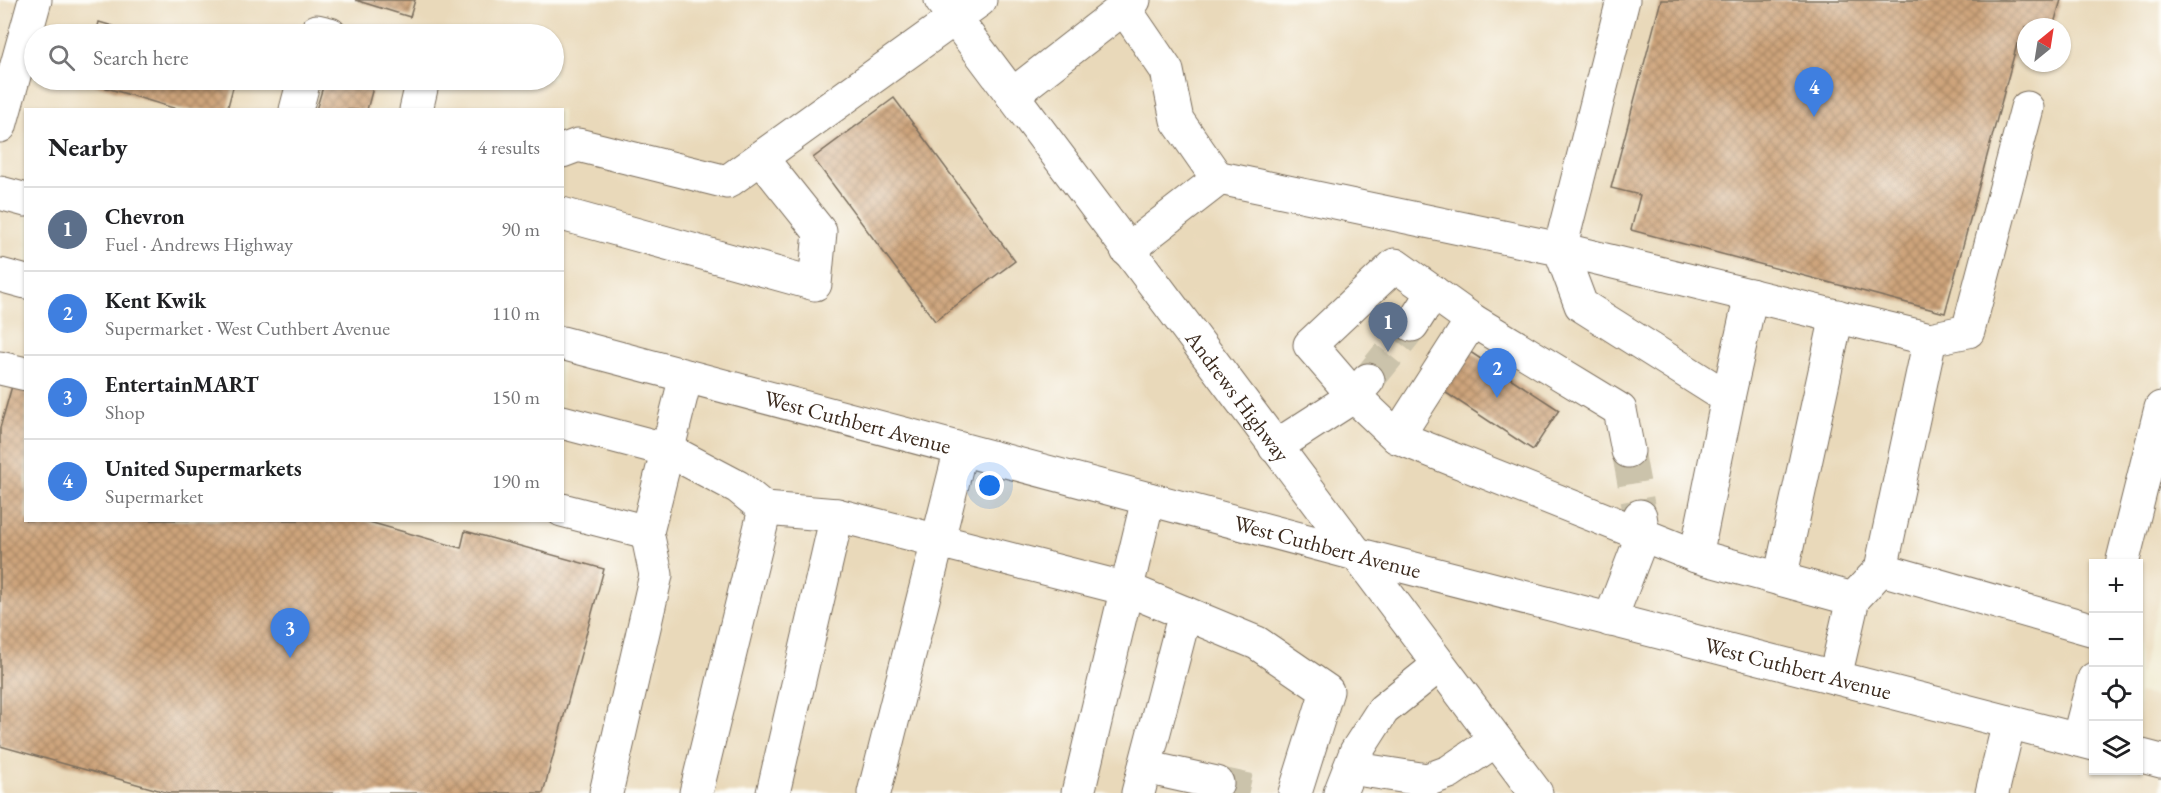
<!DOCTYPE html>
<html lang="en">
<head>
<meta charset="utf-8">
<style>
  :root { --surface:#fff; --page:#f6f6f6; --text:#202124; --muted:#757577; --line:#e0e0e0; --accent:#7c3aed }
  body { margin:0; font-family:"EB Garamond",serif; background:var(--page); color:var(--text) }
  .controls { position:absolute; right:18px; bottom:18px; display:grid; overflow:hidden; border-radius:0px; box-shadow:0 2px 4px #0004 }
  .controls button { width:54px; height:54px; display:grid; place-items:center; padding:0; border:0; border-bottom:2px solid var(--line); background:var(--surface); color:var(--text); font:30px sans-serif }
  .compass { position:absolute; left:2017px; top:18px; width:54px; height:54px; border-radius:50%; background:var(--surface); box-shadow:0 2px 4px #0004; rotate:30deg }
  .you { position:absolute; left:990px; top:486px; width:21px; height:21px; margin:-15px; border:4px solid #fff; border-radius:50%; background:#1a73e8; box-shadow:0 0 0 9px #1a73e833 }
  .badge { display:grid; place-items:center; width:39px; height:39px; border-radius:50%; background:var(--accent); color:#fff; font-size:20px; font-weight:700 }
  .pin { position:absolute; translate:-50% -50px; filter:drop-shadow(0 2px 3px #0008) }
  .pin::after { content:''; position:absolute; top:32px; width:21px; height:18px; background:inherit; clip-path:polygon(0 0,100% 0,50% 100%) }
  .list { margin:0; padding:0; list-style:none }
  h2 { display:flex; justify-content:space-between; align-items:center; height:78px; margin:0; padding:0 24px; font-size:26px }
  h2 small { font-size:20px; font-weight:400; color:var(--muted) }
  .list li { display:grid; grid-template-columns:39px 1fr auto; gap:18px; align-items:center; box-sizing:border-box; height:84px; padding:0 24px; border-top:2px solid var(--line) }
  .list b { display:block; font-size:22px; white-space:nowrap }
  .list p { margin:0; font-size:20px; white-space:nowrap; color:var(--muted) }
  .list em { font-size:20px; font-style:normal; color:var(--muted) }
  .icon { flex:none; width:33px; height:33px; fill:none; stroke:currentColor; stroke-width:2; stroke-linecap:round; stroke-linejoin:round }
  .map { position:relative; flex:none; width:2161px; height:793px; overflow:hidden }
  .search { position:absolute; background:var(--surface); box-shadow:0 2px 4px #0004; left:24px; top:24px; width:540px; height:66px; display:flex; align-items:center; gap:15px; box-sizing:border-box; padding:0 21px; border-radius:33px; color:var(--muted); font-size:22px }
  .panel { position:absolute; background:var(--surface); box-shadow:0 2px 4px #0004; left:24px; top:108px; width:540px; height:414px; border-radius:0px }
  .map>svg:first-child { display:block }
  .built { fill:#e9d9ba; fill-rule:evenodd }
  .building { fill:url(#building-cross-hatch) }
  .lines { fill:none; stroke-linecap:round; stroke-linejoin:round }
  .minor-tunnel { stroke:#cbc3ab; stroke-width:33; stroke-dasharray:33 16; stroke-linecap:butt }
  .minor-casing { stroke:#7a6d5c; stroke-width:35 }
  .major-casing { stroke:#7a6d5c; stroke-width:35 }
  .minor { stroke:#fff; stroke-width:33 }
  .major { stroke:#fff; stroke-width:33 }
  .labels { text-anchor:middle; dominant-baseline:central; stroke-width:6; stroke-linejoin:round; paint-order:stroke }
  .street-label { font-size:22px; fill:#3b2a1e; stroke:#fdfcf7 }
</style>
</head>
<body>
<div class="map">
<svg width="2161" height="793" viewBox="0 0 2161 793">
  <defs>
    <pattern id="building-cross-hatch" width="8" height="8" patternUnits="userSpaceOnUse" patternTransform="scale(1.5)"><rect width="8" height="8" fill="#cea47b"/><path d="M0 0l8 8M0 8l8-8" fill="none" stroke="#a88664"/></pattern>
  </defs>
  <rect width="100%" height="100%" fill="#fdfcf7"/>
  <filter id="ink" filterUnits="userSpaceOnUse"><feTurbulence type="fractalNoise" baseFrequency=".0167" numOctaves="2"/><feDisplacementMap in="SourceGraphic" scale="12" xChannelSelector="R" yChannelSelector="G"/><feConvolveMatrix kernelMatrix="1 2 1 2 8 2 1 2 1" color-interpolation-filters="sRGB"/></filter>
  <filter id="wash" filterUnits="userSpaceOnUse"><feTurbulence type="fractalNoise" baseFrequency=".008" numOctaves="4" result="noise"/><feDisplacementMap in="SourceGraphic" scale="24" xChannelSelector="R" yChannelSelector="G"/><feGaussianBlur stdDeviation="1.35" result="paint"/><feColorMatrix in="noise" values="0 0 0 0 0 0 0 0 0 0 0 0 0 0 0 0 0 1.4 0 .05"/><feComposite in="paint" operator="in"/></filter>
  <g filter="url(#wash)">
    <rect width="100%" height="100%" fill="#efe9ce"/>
    <path class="built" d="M 0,0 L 2161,0 L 2161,595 L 2139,677 L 2138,564 L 2094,564 L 2094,770 L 2138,770 L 2139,693 L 2161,699 L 2161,793 L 0,793 ZM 2026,27 L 2062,27 L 2062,63 L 2026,63 ZM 34,34 L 554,34 L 554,80 L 34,80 ZM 26,110 L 562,110 L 562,520 L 26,520 Z"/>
    <g id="blocks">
      <path class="building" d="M 355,0 L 415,0 L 410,17 Z
        M 1661,0 L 2061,0 L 2053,27 L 2026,27 L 2026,46 L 2017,44 L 1945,313 L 1631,230 L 1640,195 L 1611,188 Z
        M 99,22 L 140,34 L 96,34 Z
        M 80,80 L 235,80 L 227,110 L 180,110 Z
        M 325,80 L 375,80 L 367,110 L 316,110 Z
        M 894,98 L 1015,261 L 935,321 L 813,158 Z
        M 1461,346 L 1559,410 L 1533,450 L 1434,385 Z
        M 12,386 L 26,389 L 26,520 L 362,520 L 461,548 L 465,531 L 604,569 L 543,793 L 169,793 L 0,746 L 0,428 Z"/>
    </g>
  </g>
  <g filter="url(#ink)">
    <use href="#blocks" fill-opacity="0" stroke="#7a6d5c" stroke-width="1.5"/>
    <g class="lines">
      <path class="minor-tunnel" d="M 1368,380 L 1412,325
        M 1628,451 L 1640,516
        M 1217,783 L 1262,793"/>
      <g class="minor-casing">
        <g id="minor">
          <path d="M 1124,8 L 1167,71 L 1177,120 L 1218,179"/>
          <path d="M 316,34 L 317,31 L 330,34"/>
          <path d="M 1012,95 L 1134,0"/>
          <path d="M 296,110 L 304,80"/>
          <path d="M 416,110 L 423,80"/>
          <path d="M 0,126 L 35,0"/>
          <path d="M 562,151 L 578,145 L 727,182 L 980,0"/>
          <path d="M 0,193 L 26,200"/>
          <path d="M 562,214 L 815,284 L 820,232 L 761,158"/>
          <path d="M 1127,250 L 1220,178 L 1560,249 L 1930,339 L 1881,569 L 1853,599 L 1696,556 L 1728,398 L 1581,305 L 1560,249 L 1623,0"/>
          <path d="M 0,275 L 26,282"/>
          <path d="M 1472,320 L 1620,410 L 1628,451"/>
          <path d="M 1412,325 L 1433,292"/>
          <path d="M 1930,339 L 1968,331 L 2027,108"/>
          <path id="s1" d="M 562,343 L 1356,554 L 2094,744"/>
          <path d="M 0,368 L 26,374"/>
          <path d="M 1728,398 L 1751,295"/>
          <path d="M 562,422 L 668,450 L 738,487 L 765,509 L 696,793"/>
          <path d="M 1397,437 L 1696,556"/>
          <path d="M 1275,447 L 1354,396 L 1310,345 L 1395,265 L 1472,320 L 1397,437 L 1354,396 L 1368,380"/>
          <path d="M 765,509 L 837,515"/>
          <path d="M 562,510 L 647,532 L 656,575 L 606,793"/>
          <path d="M 647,532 L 686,376"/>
          <path d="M 2122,564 L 2161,408"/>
          <path d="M 1881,569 L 2094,630"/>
          <path d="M 1780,579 L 1837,316"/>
          <path d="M 1610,620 L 1643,534 L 1640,516"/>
          <path d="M 1835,677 L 1853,599"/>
          <path d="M 2078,740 L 2094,679"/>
          <path d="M 2138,755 L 2161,761"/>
          <path d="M 1145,767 L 1217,783"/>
          <path d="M 1350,768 L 1427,780 L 1449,772 L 1496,740"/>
          <path d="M 773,793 L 837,515 L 1127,589 L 1257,643 L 1327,691 L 1295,793"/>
          <path d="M 874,793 L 961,449"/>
          <path d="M 1078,793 L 1148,499"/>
          <path d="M 1138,793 L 1185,613"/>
          <path d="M 1340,793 L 1356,752 L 1383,710 L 1439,665"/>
          <path d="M 1992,793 L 2009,722"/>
        </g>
      </g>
      <g class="major-casing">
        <g id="major">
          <path id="s2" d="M 941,0 L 1536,793"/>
        </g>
      </g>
      <use href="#minor" class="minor"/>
      <use href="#major" class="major"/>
    </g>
  </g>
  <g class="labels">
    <g class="street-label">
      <text stroke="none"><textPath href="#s2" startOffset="495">Andrews Highway</textPath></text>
      <text stroke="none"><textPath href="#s1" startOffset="306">West Cuthbert Avenue</textPath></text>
      <text stroke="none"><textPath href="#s1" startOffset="792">West Cuthbert Avenue</textPath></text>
      <text stroke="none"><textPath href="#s1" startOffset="1278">West Cuthbert Avenue</textPath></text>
    </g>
  </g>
</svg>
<div class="controls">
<button>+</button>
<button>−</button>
<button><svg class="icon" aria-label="locate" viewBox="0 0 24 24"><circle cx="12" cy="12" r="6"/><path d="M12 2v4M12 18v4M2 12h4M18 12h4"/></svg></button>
<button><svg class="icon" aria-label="layers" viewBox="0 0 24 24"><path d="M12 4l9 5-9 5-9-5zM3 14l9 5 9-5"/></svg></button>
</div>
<svg class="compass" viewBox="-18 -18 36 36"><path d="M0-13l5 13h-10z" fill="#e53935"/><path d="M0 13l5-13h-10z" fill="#757577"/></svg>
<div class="you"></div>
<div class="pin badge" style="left:1388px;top:352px;background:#5c6f8a">1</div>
<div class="pin badge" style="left:1497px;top:398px;background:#3f7fe0">2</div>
<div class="pin badge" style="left:290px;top:658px;background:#3f7fe0">3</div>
<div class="pin badge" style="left:1814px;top:117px;background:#3f7fe0">4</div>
<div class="search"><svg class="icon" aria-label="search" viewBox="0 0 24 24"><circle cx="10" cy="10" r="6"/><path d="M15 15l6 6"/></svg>Search here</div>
<section class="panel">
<h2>Nearby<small>4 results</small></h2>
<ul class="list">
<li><span class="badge" style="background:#5c6f8a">1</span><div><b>Chevron</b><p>Fuel · Andrews Highway</p></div><em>90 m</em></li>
<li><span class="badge" style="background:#3f7fe0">2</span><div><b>Kent Kwik</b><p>Supermarket · West Cuthbert Avenue</p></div><em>110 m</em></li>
<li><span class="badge" style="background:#3f7fe0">3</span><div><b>EntertainMART</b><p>Shop</p></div><em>150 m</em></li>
<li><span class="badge" style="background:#3f7fe0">4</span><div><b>United Supermarkets</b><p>Supermarket</p></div><em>190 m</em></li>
</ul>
</section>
</div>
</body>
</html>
